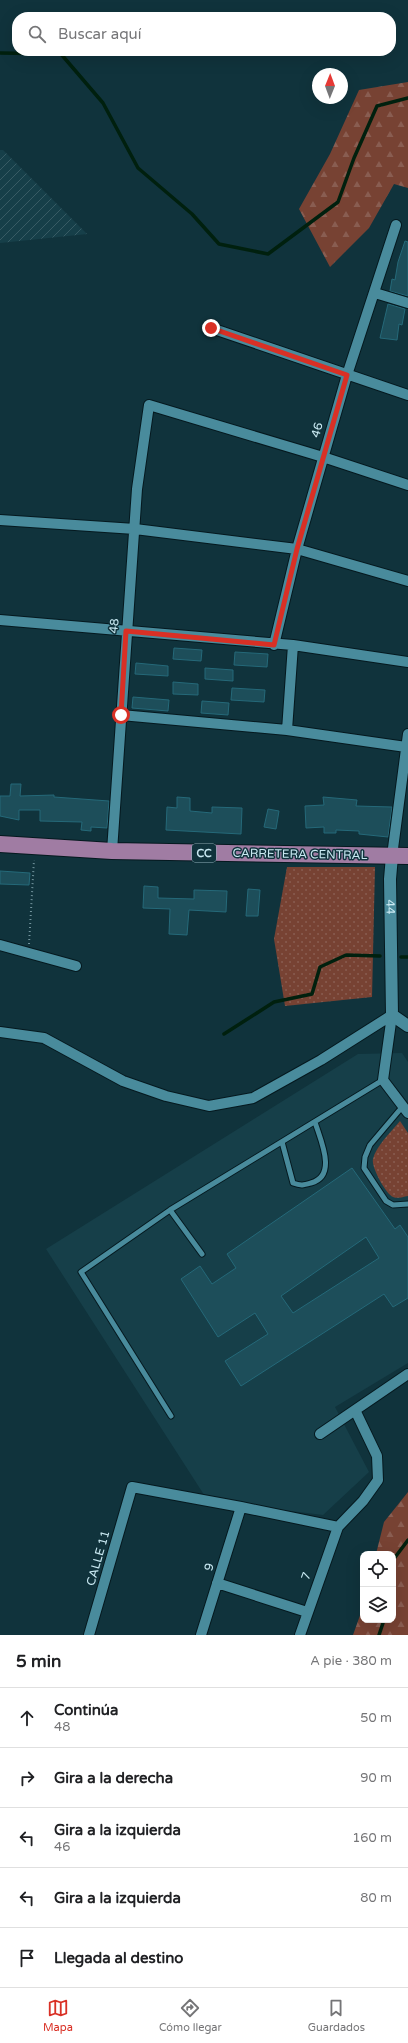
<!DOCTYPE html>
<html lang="es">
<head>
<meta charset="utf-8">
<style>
  :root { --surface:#fff; --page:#f6f6f6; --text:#202124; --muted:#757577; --line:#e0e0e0; --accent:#d93025 }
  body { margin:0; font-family:"Varela Round",sans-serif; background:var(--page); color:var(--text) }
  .controls { position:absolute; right:12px; bottom:12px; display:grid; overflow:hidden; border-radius:8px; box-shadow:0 4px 16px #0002 }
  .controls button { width:36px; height:36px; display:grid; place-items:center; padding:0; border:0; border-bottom:1px solid var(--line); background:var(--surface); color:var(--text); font:20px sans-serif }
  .compass { position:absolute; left:312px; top:68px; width:36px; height:36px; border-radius:50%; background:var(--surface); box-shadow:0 4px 16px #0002; rotate:1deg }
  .stop { position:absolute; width:12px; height:12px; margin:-9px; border:3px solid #d93025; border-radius:50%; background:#fff }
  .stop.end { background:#d93025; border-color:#fff; box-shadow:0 1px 4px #0008 }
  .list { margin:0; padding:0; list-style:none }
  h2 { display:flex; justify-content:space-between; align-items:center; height:52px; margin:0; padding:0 16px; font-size:17px }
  h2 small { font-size:13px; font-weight:400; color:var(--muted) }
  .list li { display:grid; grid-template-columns:26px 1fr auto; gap:12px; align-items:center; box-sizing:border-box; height:60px; padding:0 16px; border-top:1px solid var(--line) }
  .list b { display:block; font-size:15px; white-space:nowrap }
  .list p { margin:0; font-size:13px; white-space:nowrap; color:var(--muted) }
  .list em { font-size:13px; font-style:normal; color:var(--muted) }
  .icon { flex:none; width:22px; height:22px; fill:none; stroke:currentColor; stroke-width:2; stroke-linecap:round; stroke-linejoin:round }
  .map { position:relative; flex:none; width:408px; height:1635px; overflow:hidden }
  .search { position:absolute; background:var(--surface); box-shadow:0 4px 16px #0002; left:12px; right:12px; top:12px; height:44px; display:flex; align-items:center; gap:10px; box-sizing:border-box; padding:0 14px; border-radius:16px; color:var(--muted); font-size:15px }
  .sheet { height:352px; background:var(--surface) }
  nav { display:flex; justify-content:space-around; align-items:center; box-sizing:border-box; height:56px; border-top:1px solid var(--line); background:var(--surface); font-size:11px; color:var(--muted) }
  nav a { display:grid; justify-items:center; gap:2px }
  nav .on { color:var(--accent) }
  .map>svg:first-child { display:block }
  .built { fill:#163f49 }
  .industrial { fill:url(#industrial-furrows) }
  .grass { fill:url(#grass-dots) }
  .forest { fill:url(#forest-firs) }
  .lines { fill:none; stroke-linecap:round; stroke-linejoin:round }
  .stream { stroke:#00200e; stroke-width:3.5 }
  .building { fill:#1d4e5a; stroke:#256979; fill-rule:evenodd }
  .service-casing { stroke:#05191f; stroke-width:7 }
  .minor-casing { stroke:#05191f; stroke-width:12 }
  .tertiary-casing { stroke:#05191f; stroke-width:14 }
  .trunk-casing { stroke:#05191f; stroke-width:18 }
  .path { stroke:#72949d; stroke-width:2; stroke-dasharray:1 3; stroke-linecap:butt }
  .service { stroke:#498b9c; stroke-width:5 }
  .minor { stroke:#498b9c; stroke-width:10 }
  .tertiary { stroke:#498b9c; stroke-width:12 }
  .trunk { stroke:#a07ca3; stroke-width:16 }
  .route { stroke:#d93025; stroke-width:5 }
  .labels { text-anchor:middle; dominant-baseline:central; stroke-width:3; stroke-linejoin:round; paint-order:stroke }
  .shield { fill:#10333c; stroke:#92b2bb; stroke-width:1 }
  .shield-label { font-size:11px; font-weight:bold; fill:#c9e9f2 }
  .street-label { font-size:12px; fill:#c9e9f2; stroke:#10333c }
</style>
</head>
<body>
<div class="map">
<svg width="408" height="1635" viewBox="0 0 408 1635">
  <defs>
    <pattern id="industrial-furrows" width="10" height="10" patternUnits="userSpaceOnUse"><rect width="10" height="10" fill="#163f49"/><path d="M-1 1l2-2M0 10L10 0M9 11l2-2" fill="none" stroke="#375b64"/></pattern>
    <pattern id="grass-dots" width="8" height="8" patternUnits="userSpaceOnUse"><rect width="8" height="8" fill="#774233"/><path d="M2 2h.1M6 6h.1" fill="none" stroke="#895d51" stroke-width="1.8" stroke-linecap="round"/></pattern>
    <pattern id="forest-firs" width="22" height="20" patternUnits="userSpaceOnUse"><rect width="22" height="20" fill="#774233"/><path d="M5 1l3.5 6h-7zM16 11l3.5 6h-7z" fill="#895d51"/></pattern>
  </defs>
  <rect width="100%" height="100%" fill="#10333c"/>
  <path class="built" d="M 402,1053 L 408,1062 L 408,1363 L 335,1407 L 369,1472 L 323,1515 L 208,1501 L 46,1249 L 358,1054 Z"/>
  <path class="industrial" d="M 0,150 L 3,150 L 87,234 L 0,243 Z"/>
  <path class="grass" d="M 287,867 L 375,867 L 372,997 L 285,1006 L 274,939 Z
    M 400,1121 L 408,1133 L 408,1196 C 402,1197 398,1199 393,1197 C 386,1194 371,1167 373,1159 C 376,1146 391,1132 400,1121 Z"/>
  <path class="forest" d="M 408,82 L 408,188 L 394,184 L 369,228 L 330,267 L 299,209 L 330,154 L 359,90 Z
    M 408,1492 L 408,1635 L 353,1635 L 363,1607 L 363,1620 L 393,1620 L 393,1554 L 376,1554 L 384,1522 Z"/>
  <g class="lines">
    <path class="stream" d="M 0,53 L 61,54 L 103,103 L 138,168 L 192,214 L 219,244 L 268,254 L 338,202 L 354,158 L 377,106 L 408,98
      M 401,957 L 408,957
      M 224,1034 L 274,1002 L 312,994 L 320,967 L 346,955 L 380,956
      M 393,1560 L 408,1540
      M 379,1635 L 384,1620"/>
  </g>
  <path class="building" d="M 405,241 L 408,242 L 408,296 L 390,291 L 392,279 L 395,280 L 398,262 Z
    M 388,304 L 405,309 L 402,325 L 399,324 L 397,340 L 380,338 Z
    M 174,648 L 202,650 L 201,661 L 173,659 Z
    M 235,652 L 268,654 L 267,667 L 234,665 Z
    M 136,663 L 168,666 L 168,676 L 135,674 Z
    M 205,668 L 233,670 L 233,681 L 205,679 Z
    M 173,682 L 198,684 L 198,695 L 173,694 Z
    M 232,688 L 265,690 L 264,702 L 231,700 Z
    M 133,697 L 169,700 L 168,711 L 132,708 Z
    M 202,701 L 229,703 L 228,715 L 201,713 Z
    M 11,784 L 21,784 L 20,796 L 54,795 L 54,797 L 109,801 L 107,828 L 91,827 L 91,831 L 81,830 L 82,822 L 40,821 L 40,810 L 19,810 L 19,820 L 0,816 L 0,796 L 10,796 Z
    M 177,797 L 190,798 L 190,811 L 212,813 L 212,807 L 242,808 L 241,834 L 166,830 L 167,807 L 177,808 Z
    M 323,797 L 357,800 L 356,806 L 392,807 L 388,837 L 359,834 L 359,831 L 336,830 L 336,833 L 324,833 L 324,827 L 306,828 L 305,806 L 324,805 Z
    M 268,809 L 279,811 L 276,829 L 264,827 Z
    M 0,871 L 30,873 L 29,885 L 0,884 Z
    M 144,886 L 158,887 L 158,898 L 194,899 L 194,890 L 227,891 L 226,912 L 189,910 L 187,935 L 169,934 L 170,909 L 143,908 Z
    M 248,889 L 260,890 L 258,916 L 246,916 Z
    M 352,1168 L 395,1229 L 400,1225 L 408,1237 L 408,1298 L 393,1307 L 384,1294 L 241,1386 L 225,1361 L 268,1334 L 255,1313 L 218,1337 L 181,1279 L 200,1266 L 212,1284 L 236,1268 L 227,1254 ZM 366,1237 L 379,1258 L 293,1313 L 281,1296 Z"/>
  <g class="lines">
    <g class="service-casing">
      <path id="service" d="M 403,1106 L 370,1145 L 365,1157 L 364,1168 L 386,1201 L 393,1205 L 408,1204
        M 282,1142 L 293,1183 C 301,1186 304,1185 311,1183 C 338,1176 320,1139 315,1122
        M 170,1210 L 81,1272 L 171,1416
        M 202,1254 L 170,1210 L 383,1080"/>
    </g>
    <g class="minor-casing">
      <path id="minor" d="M 375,293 L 408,303
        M 211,328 L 408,395
        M 0,520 L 135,529 L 297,549 L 408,581
        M 0,620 L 293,645 L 408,662
        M 274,645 L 297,549 L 347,375 L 396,225
        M 121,715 L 287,730 L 406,747
        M 287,730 L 293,645
        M 112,851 L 137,489 L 149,405 L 323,457 L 408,485
        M 392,856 L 408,734
        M 0,945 L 76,966
        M 392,1015 L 383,1080 L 408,1113
        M 0,1032 L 44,1038 L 123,1081 L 166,1096 L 209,1106 L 253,1098 L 321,1060 L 392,1015
        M 320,1434 L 408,1374
        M 217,1583 L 307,1612
        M 89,1635 L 132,1487 L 241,1507 L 338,1527
        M 201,1635 L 241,1507
        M 300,1635 L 338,1527 L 363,1501 L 378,1480 L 377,1456 L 355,1410"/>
    </g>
    <g class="tertiary-casing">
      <g id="tertiary">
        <path id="s1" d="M 392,856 L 390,879 L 392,1015 L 408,1026"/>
      </g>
    </g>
    <g class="trunk-casing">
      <path id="trunk" d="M 0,844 L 112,851 L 408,856"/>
    </g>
    <path class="path" d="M 29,944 L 34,860"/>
    <use href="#service" class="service"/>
    <use href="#minor" class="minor"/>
    <use href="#tertiary" class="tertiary"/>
    <use href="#trunk" class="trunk"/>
  </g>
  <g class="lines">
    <path class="route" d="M 121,715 L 126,631 L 274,645 L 297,549 L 347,375 L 211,328"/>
  </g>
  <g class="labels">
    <rect class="shield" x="192" y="844" width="24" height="18" rx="3"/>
    <g class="shield-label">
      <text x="204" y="853">CC</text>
    </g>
    <g class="street-label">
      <text transform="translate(317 430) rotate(-74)">46</text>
      <text transform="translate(114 626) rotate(-85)">48</text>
      <text transform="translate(300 854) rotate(1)">CARRETERA CENTRAL</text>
      <text stroke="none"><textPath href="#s1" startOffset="51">44</textPath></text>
      <text transform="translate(98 1558) rotate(-74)">CALLE 11</text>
      <text transform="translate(209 1567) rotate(-73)">9</text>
      <text transform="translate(306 1576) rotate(-70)">7</text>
    </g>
  </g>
</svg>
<div class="controls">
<button><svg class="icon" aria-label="locate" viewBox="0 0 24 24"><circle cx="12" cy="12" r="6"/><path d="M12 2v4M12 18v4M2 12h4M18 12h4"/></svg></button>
<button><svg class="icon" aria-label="layers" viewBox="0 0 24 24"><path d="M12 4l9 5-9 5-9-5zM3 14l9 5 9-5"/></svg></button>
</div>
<svg class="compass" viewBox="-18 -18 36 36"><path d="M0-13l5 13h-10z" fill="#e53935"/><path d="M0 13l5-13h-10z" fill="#757577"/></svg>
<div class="stop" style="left:121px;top:715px"></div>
<div class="stop end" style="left:211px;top:328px"></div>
<div class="search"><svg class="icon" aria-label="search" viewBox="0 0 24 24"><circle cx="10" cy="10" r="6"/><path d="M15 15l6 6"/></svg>Buscar aquí</div>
</div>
<section class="sheet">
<h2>5 min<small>A pie · 380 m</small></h2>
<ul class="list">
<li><svg class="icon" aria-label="ahead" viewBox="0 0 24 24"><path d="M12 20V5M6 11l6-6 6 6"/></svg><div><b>Continúa</b><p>48</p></div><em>50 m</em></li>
<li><svg class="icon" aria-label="right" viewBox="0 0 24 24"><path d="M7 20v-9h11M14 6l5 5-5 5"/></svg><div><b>Gira a la derecha</b></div><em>90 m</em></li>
<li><svg class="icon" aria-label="left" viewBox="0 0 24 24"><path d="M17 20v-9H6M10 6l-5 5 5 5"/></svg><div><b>Gira a la izquierda</b><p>46</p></div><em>160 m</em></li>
<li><svg class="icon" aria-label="left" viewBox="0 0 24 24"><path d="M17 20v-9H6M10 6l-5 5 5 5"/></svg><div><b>Gira a la izquierda</b></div><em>80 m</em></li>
<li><svg class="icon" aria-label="arrive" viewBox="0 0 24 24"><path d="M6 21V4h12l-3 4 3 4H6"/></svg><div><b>Llegada al destino</b></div></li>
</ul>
</section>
<nav>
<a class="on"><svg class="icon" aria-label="map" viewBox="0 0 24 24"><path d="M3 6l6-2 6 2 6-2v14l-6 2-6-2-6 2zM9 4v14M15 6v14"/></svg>Mapa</a>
<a><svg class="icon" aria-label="directions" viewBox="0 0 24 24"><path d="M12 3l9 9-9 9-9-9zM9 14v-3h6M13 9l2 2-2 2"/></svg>Cómo llegar</a>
<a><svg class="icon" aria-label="saved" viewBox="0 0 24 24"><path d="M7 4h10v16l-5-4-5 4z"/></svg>Guardados</a>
</nav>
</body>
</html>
